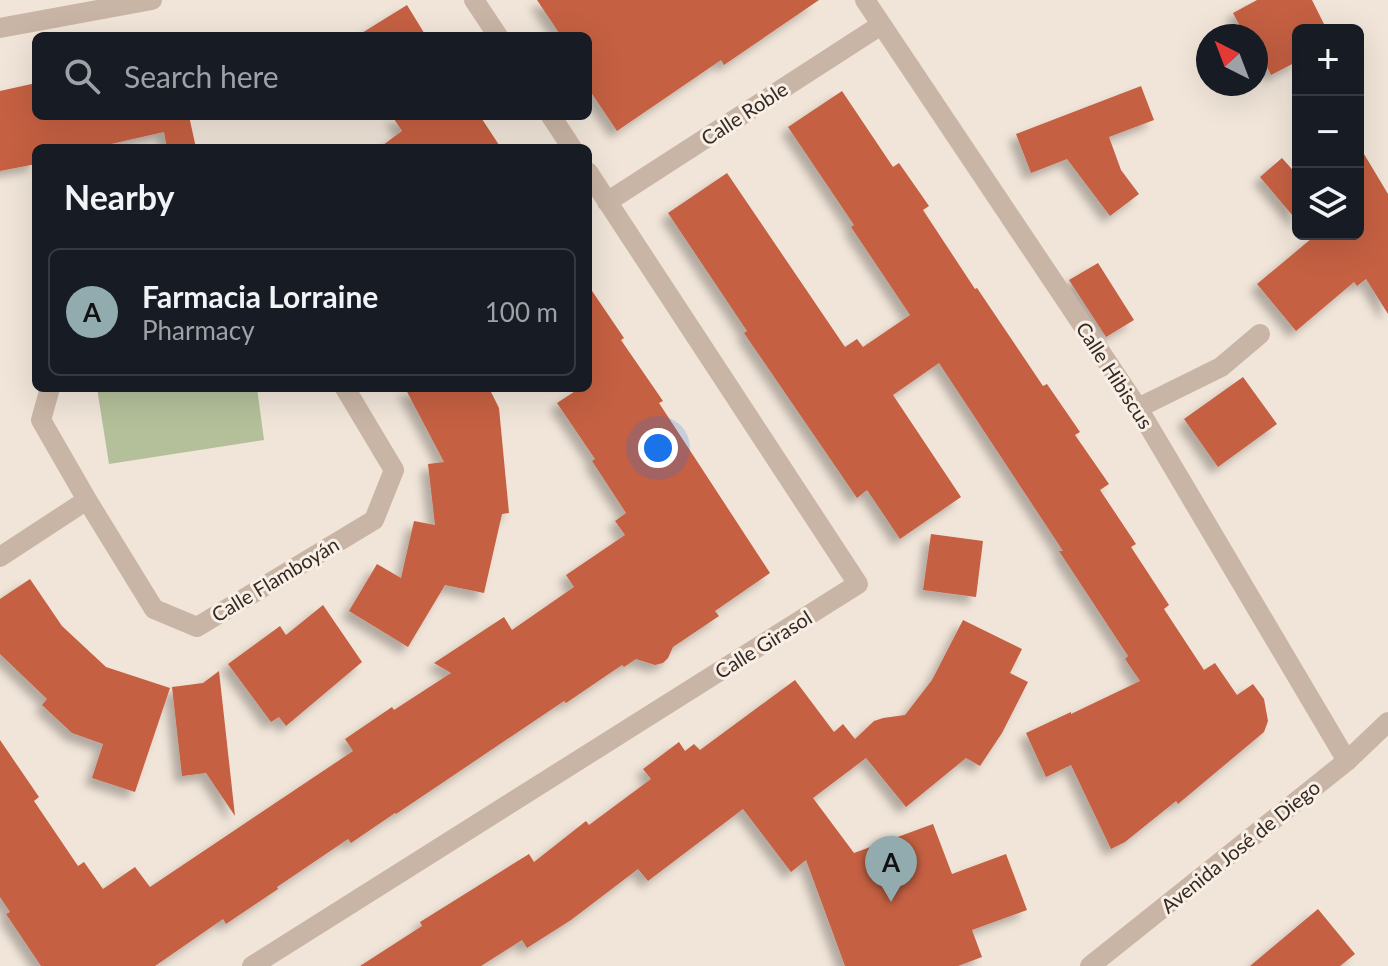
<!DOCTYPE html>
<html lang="en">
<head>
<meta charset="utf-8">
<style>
  :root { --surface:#171b24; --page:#242831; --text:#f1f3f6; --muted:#9ea1a6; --line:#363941; --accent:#91abae }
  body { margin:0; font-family:Lato,sans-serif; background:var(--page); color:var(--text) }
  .controls { position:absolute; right:24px; top:24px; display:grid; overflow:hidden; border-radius:12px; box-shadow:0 8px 32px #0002 }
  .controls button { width:72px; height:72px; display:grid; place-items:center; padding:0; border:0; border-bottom:2px solid var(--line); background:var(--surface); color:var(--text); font:40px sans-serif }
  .compass { position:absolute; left:1196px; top:24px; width:72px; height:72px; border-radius:50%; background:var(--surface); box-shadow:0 8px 32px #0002; rotate:318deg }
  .you { position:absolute; left:658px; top:448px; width:28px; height:28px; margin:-20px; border:6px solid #fff; border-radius:50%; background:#1a73e8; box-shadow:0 0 0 12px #1a73e833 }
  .badge { display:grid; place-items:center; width:52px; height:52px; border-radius:50%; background:var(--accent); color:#111; font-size:26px; font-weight:700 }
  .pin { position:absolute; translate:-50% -66px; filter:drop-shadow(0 2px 4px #0008) }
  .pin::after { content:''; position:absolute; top:42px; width:28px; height:24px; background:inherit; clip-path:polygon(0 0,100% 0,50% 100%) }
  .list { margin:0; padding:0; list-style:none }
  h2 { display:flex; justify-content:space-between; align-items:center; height:104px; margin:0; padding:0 32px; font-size:34px }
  h2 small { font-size:26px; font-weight:400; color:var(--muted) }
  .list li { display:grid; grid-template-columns:52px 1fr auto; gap:24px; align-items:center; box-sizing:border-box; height:128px; margin:0 16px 16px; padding:0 16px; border:2px solid var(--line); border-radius:12px }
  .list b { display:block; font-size:30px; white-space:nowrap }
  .list p { margin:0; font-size:26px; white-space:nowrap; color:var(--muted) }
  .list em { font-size:26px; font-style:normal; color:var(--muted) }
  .icon { flex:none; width:44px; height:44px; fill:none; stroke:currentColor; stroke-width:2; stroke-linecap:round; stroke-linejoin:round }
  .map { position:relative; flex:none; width:1388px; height:966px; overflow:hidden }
  .search { position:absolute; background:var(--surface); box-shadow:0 8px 32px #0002; left:32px; top:32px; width:560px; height:88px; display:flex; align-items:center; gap:20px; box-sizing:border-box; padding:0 28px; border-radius:12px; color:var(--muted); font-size:30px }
  .panel { position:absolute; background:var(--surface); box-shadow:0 8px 32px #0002; left:32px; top:144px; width:560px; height:248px; border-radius:12px }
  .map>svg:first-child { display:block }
  .green { fill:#b3c099 }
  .building { fill:#c56042; filter:url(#shadow) }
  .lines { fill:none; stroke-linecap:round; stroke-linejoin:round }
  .minor { stroke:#c9b5a5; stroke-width:20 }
  .tertiary { stroke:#c9b5a5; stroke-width:20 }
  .labels { text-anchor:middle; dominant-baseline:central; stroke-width:6; stroke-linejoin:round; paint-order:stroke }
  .street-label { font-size:20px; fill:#342a26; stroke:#f9efe5 }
</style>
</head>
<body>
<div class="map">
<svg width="1388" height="966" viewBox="0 0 1388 966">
  <defs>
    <filter id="shadow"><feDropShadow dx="-7" dy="7" stdDeviation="4" flood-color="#0004"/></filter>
  </defs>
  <rect width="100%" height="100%" fill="#f1e5d9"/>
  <path class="green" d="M 97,388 L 257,388 L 264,440 L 109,464 Z"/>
  <path class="building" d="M 537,0 L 819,0 L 724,65 L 721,60 L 617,131 L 588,88 L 588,36 L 561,36 Z
    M 1257,0 L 1312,0 L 1327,30 L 1298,30 L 1298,61 L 1271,75 L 1256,45 L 1256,36 L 1245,36 L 1233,13 Z
    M 407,5 L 426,36 L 357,36 Z
    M 36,83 L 36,116 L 189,116 L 196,148 L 167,148 L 164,132 L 111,144 L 112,148 L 36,148 L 36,164 L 0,171 L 0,91 Z
    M 1141,86 L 1154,120 L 1109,137 L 1121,170 L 1139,194 L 1110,216 L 1067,159 L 1031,173 L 1016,134 Z
    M 842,91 L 893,167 L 899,163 L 929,206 L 923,210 L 975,289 L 977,288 L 1043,386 L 1047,384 L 1080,432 L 1075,435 L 1109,484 L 1100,490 L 1136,544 L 1131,547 L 1169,605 L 1164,609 L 1204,670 L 1215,663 L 1237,695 L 1253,684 L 1264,699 L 1268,721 L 1264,732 L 1178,804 L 1176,801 L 1125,842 L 1111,849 L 1071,765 L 1046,777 L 1026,733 L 1071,712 L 1071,714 L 1140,681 L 1125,659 L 1128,656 L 1059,551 L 1063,551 L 939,363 L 893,395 L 961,497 L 900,539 L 867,490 L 857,498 L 744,333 L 747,331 L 668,213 L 727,173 L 845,347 L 857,339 L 863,347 L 910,315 L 851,227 L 854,225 L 788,127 Z
    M 392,116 L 480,116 L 501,148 L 379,148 L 402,131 Z
    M 1358,144 L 1388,194 L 1388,314 L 1366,279 L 1357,286 L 1354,282 L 1296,331 L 1257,284 L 1317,234 L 1358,234 Z
    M 1282,158 L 1298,176 L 1298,222 L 1260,177 Z
    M 1098,263 L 1134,320 L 1106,337 L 1069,280 Z
    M 588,285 L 624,338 L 621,340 L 663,401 L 659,403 L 770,573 L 715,611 L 719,616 L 673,647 L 668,658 L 663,663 L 655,665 L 636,659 L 624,667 L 622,665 L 566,703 L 564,701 L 396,814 L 395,813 L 351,843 L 348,839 L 277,887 L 278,889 L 226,924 L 223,919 L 155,966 L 41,966 L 6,914 L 10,912 L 0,897 L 0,740 L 39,797 L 34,801 L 78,866 L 84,862 L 103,889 L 135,867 L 150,887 L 353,751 L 345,739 L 392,707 L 394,710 L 451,673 L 434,663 L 504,617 L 512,630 L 574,587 L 566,575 L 625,535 L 615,521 L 626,513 L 592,461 L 595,459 L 557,403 L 580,388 L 588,388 Z
    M 1243,377 L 1277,424 L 1218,467 L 1184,419 Z
    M 405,388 L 489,388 L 499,408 L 509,513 L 502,514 L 484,593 L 445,585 L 408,647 L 349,611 L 377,564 L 401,578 L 414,521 L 435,525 L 428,464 L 444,462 Z
    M 931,534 L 983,541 L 976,597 L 923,590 Z
    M 30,579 L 62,626 L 106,667 L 170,688 L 135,792 L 92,778 L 103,744 L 72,733 L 42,705 L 47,699 L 0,654 L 0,599 Z
    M 323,605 L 362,662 L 286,726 L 279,717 L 271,722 L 228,664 L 280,626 L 286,635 Z
    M 963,620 L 1022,649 L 1010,673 L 1028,682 L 1002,733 L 980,766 L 966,758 L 906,807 L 866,758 L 813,798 L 854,853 L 933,824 L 952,874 L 1006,854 L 1027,910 L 972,930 L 982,957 L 958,966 L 845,966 L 806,860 L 791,872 L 743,809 L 648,881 L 638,869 L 571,920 L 527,948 L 522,940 L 481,966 L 360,966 L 422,926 L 420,922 L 529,854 L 534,862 L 586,821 L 589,825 L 651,779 L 643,769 L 679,742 L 685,751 L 694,744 L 700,750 L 795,680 L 834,732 L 843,724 L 855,739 L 874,721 L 883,718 L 905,715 L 932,680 Z
    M 219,671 L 235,816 L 206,773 L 182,776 L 172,687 L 203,683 Z
    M 1318,909 L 1355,954 L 1340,966 L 1250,966 Z"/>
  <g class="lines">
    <path class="minor" d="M 474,0 L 498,36
      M 865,0 L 1138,408 L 1347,761
      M 0,28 L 152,0
      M 551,116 L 572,148
      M 607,202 L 881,25
      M 50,388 L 41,420 L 87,500 L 154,609 L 197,627 L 374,520 L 394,470 L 345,388
      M 1138,408 L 1221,367 L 1260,334
      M 0,557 L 87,500
      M 252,966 L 858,584 L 588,172"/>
    <path class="tertiary" d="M 1090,966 L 1347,761 L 1388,722"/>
  </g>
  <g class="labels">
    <g class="street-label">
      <text transform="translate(744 113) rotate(-33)">Calle Roble</text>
      <text transform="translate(1115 375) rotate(57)">Calle Hibiscus</text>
      <text transform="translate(275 579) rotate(-31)">Calle Flamboyán</text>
      <text transform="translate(763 644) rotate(-32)">Calle Girasol</text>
      <text transform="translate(1240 846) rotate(-39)">Avenida José de Diego</text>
    </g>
  </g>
</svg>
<div class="controls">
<button>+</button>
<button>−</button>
<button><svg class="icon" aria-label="layers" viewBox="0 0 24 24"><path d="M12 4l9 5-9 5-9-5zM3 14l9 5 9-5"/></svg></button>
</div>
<svg class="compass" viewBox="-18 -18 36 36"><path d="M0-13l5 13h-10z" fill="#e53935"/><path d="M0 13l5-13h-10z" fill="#9ea1a6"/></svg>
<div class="you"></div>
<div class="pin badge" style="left:891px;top:902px">A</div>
<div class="search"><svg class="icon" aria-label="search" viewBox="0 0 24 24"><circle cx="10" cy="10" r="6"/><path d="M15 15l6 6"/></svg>Search here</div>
<section class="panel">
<h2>Nearby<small></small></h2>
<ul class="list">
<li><span class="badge">A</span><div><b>Farmacia Lorraine</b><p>Pharmacy</p></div><em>100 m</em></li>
</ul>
</section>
</div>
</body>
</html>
